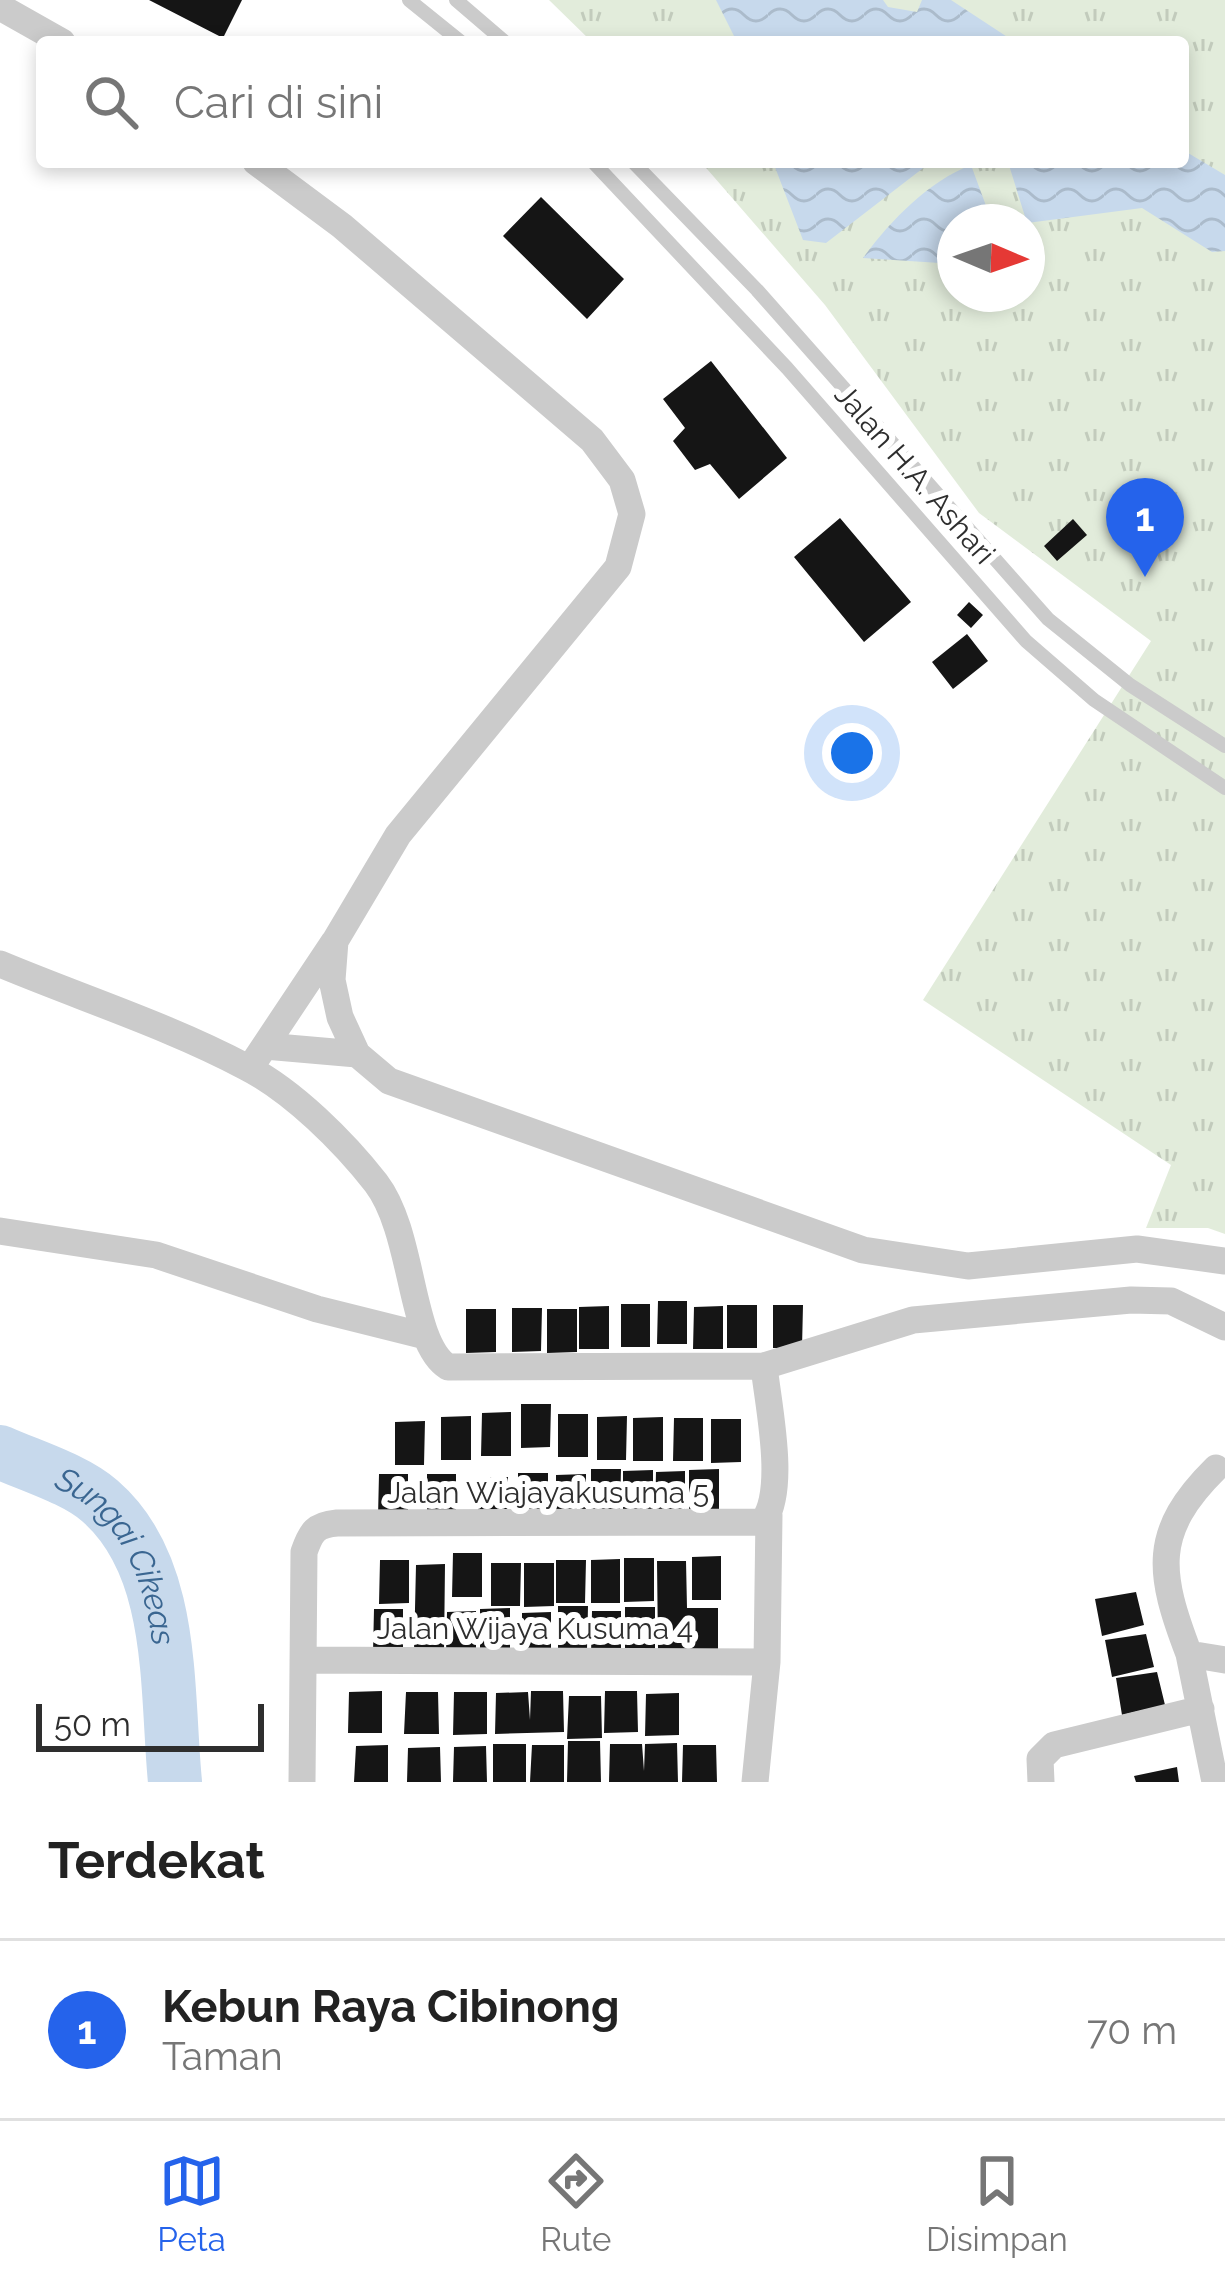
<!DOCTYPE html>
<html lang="id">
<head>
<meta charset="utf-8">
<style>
  :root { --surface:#fff; --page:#f2f2f2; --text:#222; --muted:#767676; --line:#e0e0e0; --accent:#2563eb }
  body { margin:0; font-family:Raleway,sans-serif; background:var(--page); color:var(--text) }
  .compass { position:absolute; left:937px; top:204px; width:108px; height:108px; border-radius:50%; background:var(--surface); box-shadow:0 6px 18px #0003; rotate:92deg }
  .scale { position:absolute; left:36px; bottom:30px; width:228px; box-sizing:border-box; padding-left:12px; border:6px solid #2e2e2e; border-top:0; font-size:33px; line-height:42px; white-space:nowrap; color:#2e2e2e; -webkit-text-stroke:9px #fff; paint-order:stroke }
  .you { position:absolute; left:852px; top:753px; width:42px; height:42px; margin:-30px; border:9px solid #fff; border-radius:50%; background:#1a73e8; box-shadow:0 0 0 18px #1a73e833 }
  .badge { display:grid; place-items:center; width:78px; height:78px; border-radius:50%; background:var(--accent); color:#fff; font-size:39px; font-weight:700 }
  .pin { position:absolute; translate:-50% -99px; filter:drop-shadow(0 3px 6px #0008) }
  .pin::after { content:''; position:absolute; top:63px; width:42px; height:36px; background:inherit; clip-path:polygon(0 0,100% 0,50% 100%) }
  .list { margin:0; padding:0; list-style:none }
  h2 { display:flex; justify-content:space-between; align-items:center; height:156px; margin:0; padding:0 48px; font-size:51px }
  h2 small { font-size:39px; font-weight:400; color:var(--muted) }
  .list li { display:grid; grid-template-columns:78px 1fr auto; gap:36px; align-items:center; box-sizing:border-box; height:180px; padding:0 48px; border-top:3px solid var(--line) }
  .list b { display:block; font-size:45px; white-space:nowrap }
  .list p { margin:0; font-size:39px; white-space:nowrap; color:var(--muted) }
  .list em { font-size:39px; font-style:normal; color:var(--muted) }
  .icon { flex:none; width:66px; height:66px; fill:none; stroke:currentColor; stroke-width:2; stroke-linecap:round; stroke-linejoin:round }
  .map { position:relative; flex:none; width:1225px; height:1782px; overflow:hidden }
  .search { position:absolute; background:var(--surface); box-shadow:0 6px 18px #0003; left:36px; right:36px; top:36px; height:132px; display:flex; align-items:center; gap:30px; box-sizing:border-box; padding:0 42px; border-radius:12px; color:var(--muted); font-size:45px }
  .sheet { height:336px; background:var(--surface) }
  nav { display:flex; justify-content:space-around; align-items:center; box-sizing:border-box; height:168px; border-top:3px solid var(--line); background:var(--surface); font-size:33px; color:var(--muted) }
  nav a { display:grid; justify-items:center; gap:6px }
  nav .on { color:var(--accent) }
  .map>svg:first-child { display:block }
  .park { fill:url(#park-tufts); fill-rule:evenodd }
  .water { fill:url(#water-waves) }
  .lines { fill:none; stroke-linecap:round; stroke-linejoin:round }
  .river { stroke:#c7d9ec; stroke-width:54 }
  .building { fill:#151515 }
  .service { stroke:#cbcbcb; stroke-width:14 }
  .minor { stroke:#cbcbcb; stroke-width:27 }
  .labels { text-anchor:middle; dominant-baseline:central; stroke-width:12; stroke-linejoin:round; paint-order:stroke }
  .street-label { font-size:30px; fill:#2e2e2e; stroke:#fff }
  .water-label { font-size:33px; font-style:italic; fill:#3a6691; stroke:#fff }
</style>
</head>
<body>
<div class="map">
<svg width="1225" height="1782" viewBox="0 0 1225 1782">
  <defs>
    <pattern id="park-tufts" width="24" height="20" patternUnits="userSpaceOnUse" patternTransform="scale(3)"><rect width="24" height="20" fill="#e2ecdb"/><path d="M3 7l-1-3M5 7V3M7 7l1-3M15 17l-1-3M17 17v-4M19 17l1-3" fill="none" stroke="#c2cbbc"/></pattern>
    <pattern id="water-waves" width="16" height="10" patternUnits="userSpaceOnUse" patternTransform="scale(3)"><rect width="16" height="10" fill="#c7d9ec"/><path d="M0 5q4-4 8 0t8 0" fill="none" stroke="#abbbcb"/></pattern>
  </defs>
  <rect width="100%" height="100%" fill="#fff"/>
  <path class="park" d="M 549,0 L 1225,0 L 1225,1234 L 1208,1228 L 1146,1228 L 1171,1165 L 923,1000 L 1151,641 L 979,513 L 825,305 L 701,162 L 1183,162 L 1183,42 L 592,42 ZM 955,222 L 1027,222 L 1027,294 L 955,294 Z"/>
  <path class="water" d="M 716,0 L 883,0 L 888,7 L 917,12 L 922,0 L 951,0 L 1015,42 L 737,42 Z
    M 1183,150 L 1225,175 L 1225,251 L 1212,252 L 1142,208 L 1027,223 L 1008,162 L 1183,162 Z
    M 773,162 L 931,162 L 826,243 L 803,240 Z
    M 971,165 L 992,222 L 955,222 L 955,264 L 863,258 C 890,221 929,181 971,165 Z"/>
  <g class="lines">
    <path class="river" id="s1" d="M 0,1452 C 31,1466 75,1479 100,1501 C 176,1567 166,1690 175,1782"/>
  </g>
  <path class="building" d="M 149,0 L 242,0 L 223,38 Z
    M 541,197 L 624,279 L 587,319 L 503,236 Z
    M 711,361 L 787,458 L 739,499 L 710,464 L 695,470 L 673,441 L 685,428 L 663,399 Z
    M 840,518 L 911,602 L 864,642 L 794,557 Z
    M 1073,519 L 1087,535 L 1057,561 L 1044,546 Z
    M 969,602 L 983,615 L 971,628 L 957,615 Z
    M 967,634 L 988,661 L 953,689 L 932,662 Z
    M 658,1301 L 687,1301 L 687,1344 L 657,1344 Z
    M 621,1304 L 650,1304 L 650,1347 L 621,1347 Z
    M 727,1305 L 757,1305 L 757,1348 L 727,1348 Z
    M 773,1305 L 803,1305 L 802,1348 L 773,1348 Z
    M 609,1306 L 609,1349 L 579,1349 L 579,1307 Z
    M 723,1306 L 723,1349 L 693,1349 L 694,1307 Z
    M 512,1308 L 542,1308 L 541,1351 L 512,1352 Z
    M 466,1309 L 496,1309 L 496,1352 L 466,1353 Z
    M 547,1309 L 577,1309 L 577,1352 L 547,1353 Z
    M 521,1404 L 551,1404 L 550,1447 L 521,1448 Z
    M 511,1412 L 511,1456 L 481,1456 L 482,1413 Z
    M 558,1414 L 588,1414 L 588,1457 L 558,1457 Z
    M 471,1416 L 471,1460 L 441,1460 L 441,1417 Z
    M 627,1416 L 626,1460 L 597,1460 L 597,1417 Z
    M 663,1417 L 663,1461 L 633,1461 L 633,1418 Z
    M 674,1418 L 703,1418 L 703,1461 L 673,1461 Z
    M 711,1419 L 741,1419 L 741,1462 L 711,1463 Z
    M 425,1421 L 424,1465 L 395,1465 L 395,1422 Z
    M 591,1469 L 621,1469 L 620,1512 L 591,1512 Z
    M 719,1469 L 719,1513 L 689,1513 L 689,1470 Z
    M 653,1470 L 653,1513 L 623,1513 L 623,1471 Z
    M 685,1471 L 685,1515 L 655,1515 L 656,1472 Z
    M 518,1473 L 548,1473 L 548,1516 L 518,1517 Z
    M 379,1474 L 408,1474 L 408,1517 L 378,1517 Z
    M 427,1474 L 456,1474 L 456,1517 L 427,1518 Z
    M 586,1474 L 586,1518 L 556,1518 L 556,1475 Z
    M 508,1477 L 507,1520 L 478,1520 L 478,1478 Z
    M 453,1553 L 482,1553 L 482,1597 L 452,1597 Z
    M 721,1556 L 721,1600 L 692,1600 L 692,1557 Z
    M 624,1558 L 654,1558 L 654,1601 L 624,1602 Z
    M 620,1559 L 620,1603 L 591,1603 L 591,1560 Z
    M 380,1560 L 409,1560 L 409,1603 L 379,1604 Z
    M 556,1560 L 586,1560 L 585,1603 L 556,1603 Z
    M 657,1561 L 686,1561 L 687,1608 L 718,1608 L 718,1651 L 658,1649 Z
    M 491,1563 L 521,1563 L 520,1606 L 491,1606 Z
    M 524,1563 L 554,1563 L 554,1606 L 524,1607 Z
    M 445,1564 L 444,1652 L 414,1652 L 416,1565 Z
    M 1136,1592 L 1144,1625 L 1102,1636 L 1095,1599 Z
    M 558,1606 L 588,1606 L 587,1649 L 558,1649 Z
    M 625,1607 L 655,1607 L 655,1650 L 625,1650 Z
    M 510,1608 L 510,1652 L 480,1652 L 480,1609 Z
    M 374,1609 L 403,1609 L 403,1652 L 373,1653 Z
    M 476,1611 L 476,1655 L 446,1655 L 447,1612 Z
    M 592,1611 L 621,1611 L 621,1654 L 591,1655 Z
    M 551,1612 L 551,1656 L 522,1656 L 522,1613 Z
    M 1146,1634 L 1154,1667 L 1112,1677 L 1105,1640 Z
    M 1157,1672 L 1165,1705 L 1122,1715 L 1116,1678 Z
    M 382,1691 L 382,1733 L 348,1733 L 349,1692 Z
    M 531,1691 L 563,1691 L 564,1732 L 495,1734 L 496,1693 L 528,1692 L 530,1720 Z
    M 605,1691 L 637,1691 L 638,1732 L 604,1733 Z
    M 406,1692 L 438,1692 L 439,1734 L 404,1734 Z
    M 454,1692 L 487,1692 L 487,1734 L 453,1735 Z
    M 679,1693 L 679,1735 L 645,1736 L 646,1694 Z
    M 569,1696 L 601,1696 L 602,1738 L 567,1739 Z
    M 568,1741 L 600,1741 L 601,1782 L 567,1782 Z
    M 677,1743 L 678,1782 L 609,1782 L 610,1744 L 642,1744 L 644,1771 L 645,1744 Z
    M 493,1744 L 526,1744 L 526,1782 L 493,1782 Z
    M 388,1745 L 388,1782 L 354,1782 L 356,1746 Z
    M 532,1745 L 564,1745 L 564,1782 L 530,1782 Z
    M 683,1745 L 716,1745 L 717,1782 L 682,1782 Z
    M 486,1746 L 487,1782 L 453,1782 L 454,1747 Z
    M 440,1747 L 441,1782 L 407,1782 L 408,1748 Z
    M 1177,1767 L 1179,1782 L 1136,1782 L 1134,1776 Z"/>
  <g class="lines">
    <path class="service" d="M 409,0 L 461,42
      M 456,0 L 505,42
      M 593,162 L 787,368 L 1026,641 L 1094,700 L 1225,788
      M 633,162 L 757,290 L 1048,619 L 1130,685 L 1225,746"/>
    <path class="minor" d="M 0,7 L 62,42
      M 256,162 L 342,226 L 592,440 L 622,480 L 632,514 L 618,567 L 398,835 L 335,941 L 332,980 L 340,1017 L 357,1054 L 389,1081 L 863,1250 L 968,1266 L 1137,1249 L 1225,1261
      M 0,964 C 81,998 169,1026 246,1067 C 293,1091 344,1142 376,1183 C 415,1234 409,1343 448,1367 L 764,1366 L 913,1320 L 1131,1300 L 1171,1301 L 1225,1327
      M 265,1046 L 357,1054
      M 250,1068 L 334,942
      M 0,1231 L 156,1255 L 317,1309 L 421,1335
      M 1189,1654 C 1158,1573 1151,1532 1216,1468
      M 303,1660 L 767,1662
      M 302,1782 L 304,1552 C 311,1532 315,1525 337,1523 L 763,1522 C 787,1490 768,1405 764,1366
      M 755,1782 L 767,1662 L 769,1515
      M 1041,1782 L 1040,1759 L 1054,1745 L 1201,1709
      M 1215,1782 L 1189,1654 L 1225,1660"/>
  </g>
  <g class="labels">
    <g class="street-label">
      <text transform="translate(915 474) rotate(49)">Jalan H.A. Ashari</text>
      <text x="548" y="1492">Jalan Wiajayakusuma 5</text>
      <text x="535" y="1628">Jalan Wijaya Kusuma 4</text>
    </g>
    <g class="water-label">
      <text stroke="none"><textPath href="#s1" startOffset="168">Sungai Cikeas</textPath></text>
    </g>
  </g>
</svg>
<svg class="compass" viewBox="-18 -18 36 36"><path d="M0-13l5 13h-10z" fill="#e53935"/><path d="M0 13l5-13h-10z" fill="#767676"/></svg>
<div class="scale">50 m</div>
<div class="you"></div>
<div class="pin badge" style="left:1145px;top:577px">1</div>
<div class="search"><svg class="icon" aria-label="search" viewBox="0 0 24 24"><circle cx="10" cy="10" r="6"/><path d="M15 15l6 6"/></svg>Cari di sini</div>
</div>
<section class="sheet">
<h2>Terdekat<small></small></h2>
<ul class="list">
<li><span class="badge">1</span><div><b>Kebun Raya Cibinong</b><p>Taman</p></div><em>70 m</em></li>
</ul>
</section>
<nav>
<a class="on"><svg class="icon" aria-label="map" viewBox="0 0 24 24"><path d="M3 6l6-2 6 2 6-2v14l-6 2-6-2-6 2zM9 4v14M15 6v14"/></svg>Peta</a>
<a><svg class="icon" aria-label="directions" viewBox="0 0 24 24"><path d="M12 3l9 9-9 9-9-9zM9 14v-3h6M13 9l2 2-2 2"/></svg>Rute</a>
<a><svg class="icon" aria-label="saved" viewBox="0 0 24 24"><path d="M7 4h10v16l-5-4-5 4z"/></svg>Disimpan</a>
</nav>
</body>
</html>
